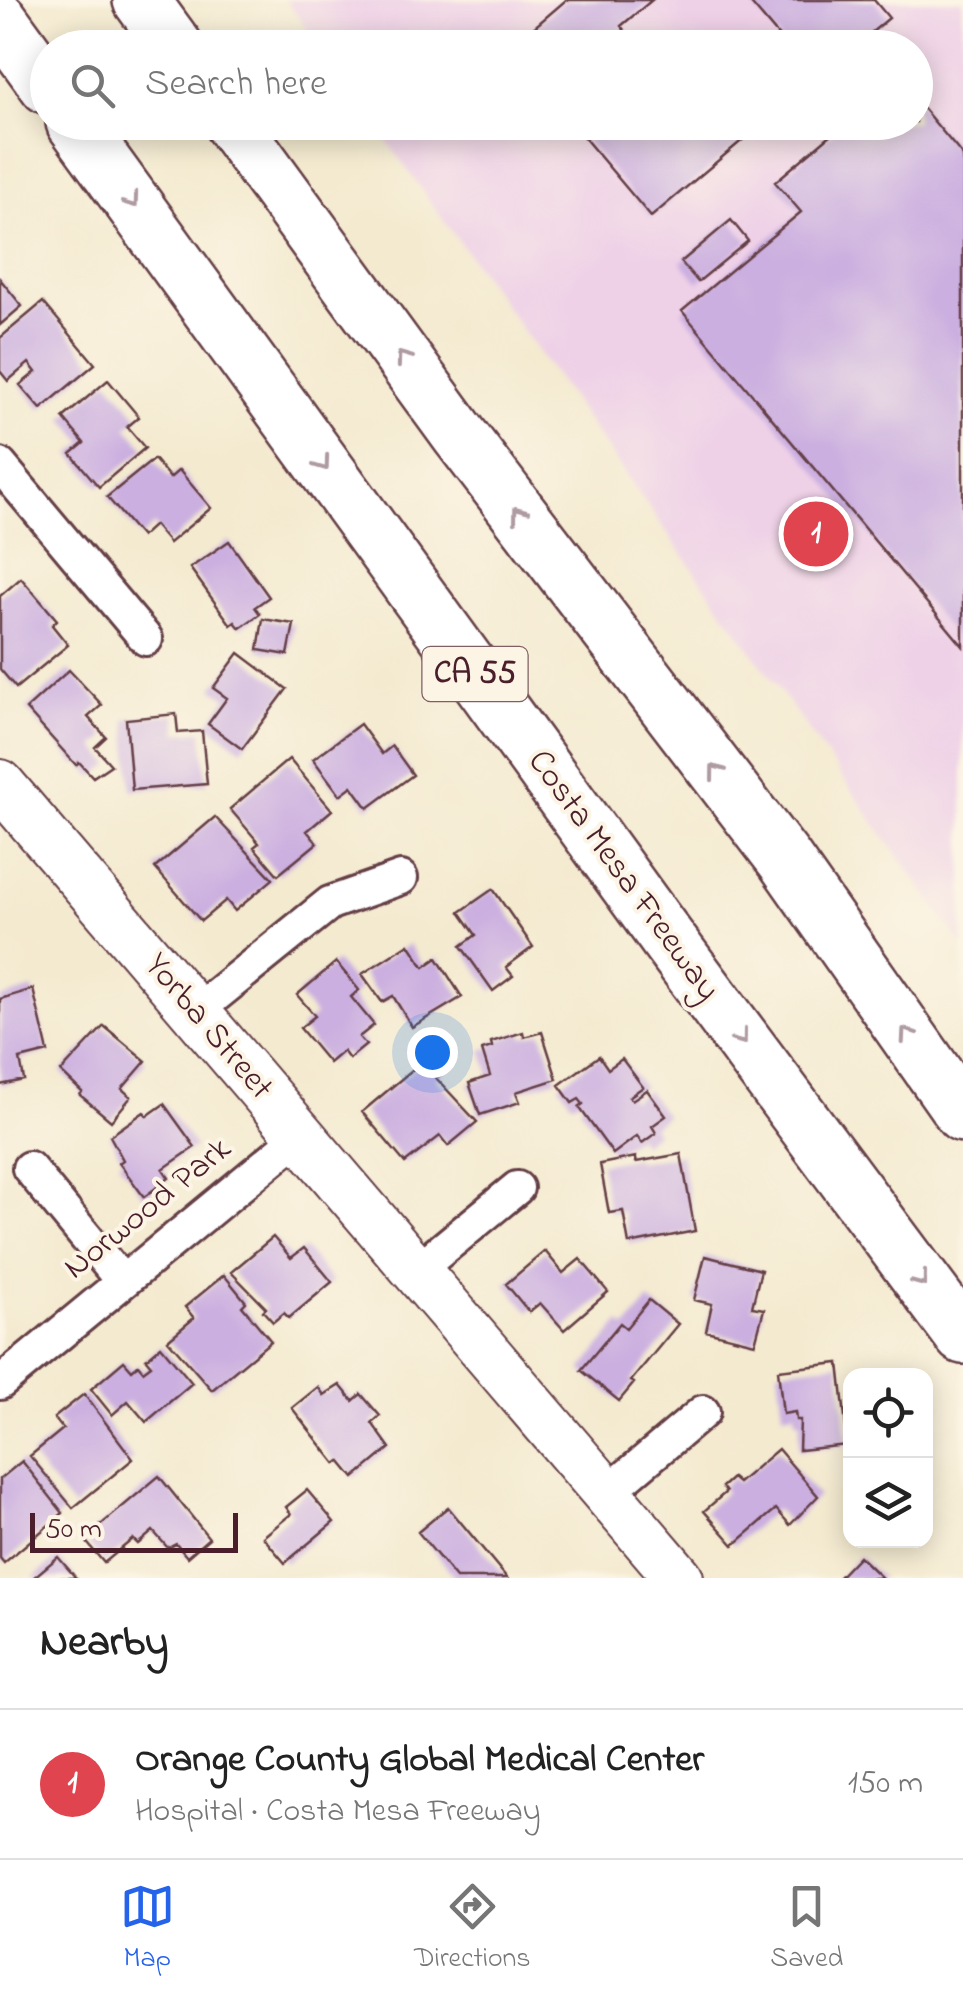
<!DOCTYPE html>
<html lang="en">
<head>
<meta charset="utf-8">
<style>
  :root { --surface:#fff; --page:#f2f2f2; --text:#222; --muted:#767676; --line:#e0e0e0; --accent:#2563eb }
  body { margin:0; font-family:"Indie Flower",sans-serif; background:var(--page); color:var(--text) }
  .controls { position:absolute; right:30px; bottom:30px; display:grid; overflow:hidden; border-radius:20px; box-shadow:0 5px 25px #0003 }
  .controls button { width:90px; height:90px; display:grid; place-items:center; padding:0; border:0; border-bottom:2px solid var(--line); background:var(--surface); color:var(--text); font:50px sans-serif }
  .scale { position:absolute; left:30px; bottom:25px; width:208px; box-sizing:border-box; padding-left:10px; border:5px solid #4a1f2b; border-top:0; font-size:28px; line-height:35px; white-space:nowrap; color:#4a1f2b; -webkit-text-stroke:8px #fcf5e5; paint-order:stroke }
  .you { position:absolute; left:432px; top:1052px; width:35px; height:35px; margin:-25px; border:8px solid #fff; border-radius:50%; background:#1a73e8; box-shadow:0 0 0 15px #1a73e833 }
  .badge { display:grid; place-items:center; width:65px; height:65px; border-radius:50%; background:var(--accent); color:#fff; font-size:32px; font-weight:700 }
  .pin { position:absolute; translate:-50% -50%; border:5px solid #fff; box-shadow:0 2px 10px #0006 }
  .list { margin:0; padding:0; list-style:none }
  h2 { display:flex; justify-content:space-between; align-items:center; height:130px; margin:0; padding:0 40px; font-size:42px }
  h2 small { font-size:32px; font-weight:400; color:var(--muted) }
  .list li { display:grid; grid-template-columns:65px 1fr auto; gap:30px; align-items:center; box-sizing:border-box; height:150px; padding:0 40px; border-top:2px solid var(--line) }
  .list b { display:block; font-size:38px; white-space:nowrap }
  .list p { margin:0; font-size:32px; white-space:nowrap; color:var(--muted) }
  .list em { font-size:32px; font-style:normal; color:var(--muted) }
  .icon { flex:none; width:55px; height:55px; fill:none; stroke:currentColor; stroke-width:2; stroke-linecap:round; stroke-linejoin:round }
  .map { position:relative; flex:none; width:963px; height:1578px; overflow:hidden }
  .search { position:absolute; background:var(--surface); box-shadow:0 5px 25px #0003; left:30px; right:30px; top:30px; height:110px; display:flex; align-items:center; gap:25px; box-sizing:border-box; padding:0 35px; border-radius:55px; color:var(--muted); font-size:38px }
  .sheet { height:280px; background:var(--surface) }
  nav { display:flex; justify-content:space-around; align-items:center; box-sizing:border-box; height:140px; border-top:2px solid var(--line); background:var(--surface); font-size:28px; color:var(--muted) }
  nav a { display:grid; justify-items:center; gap:5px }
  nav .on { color:var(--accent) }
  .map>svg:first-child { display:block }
  .built { fill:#eed0e7 }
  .building { fill:#cbafe0 }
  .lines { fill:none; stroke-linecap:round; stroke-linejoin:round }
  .street-casing { stroke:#643d44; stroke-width:38 }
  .secondary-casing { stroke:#643d44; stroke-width:52 }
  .highway-casing { stroke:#643d44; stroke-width:60 }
  .street { stroke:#fff; stroke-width:32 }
  .secondary { stroke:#fff; stroke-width:48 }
  .highway { stroke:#fff; stroke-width:55 }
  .oneway { stroke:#ae9aa0 }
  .labels { text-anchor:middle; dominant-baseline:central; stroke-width:8; stroke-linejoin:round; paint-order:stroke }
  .shield { fill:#fcf5e5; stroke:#7f5f63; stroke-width:2.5 }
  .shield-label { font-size:32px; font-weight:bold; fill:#4a1f2b }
  .street-label { font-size:35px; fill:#4a1f2b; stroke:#fcf5e5 }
</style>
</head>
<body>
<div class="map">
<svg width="963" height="1578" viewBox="0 0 963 1578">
  <rect width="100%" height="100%" fill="#fcf5e5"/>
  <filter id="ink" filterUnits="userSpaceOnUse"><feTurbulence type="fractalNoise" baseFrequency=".01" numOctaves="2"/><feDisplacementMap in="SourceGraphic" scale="20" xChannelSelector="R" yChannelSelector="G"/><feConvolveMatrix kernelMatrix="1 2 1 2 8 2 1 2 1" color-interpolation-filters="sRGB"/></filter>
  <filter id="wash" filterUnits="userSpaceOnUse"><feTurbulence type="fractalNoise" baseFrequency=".0048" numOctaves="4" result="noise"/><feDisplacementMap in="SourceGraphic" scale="40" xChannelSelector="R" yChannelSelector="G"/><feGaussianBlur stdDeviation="2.25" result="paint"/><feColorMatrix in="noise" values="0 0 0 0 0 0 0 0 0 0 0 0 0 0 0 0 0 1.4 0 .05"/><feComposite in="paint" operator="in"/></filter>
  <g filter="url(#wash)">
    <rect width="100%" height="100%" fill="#f4ead0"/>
    <path class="built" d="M 286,0 L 963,0 L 963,946 L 374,123 L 916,122 L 916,48 L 320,47 Z"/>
    <g id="blocks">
      <path class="building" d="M 566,0 L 652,0 L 621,26 L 639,48 L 510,48 Z
        M 748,0 L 874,0 L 889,18 L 853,48 L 771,48 L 781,39 Z
        M 916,100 L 963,156 L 963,646 L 682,311 L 801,212 L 775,182 L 846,122 L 916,122 Z
        M 571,122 L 764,122 L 651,217 Z
        M 731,220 L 748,241 L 698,282 L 681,262 Z
        M 0,279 L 22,306 L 0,325 Z
        M 43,302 L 95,364 L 41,409 L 20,385 L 36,372 L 29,363 L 8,381 L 0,371 L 0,338 Z
        M 108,380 L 139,417 L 127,427 L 145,448 L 99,487 L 71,454 L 84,443 L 63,418 Z
        M 154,459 L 170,478 L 179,470 L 211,508 L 169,543 L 154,525 L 141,537 L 107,497 Z
        M 229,541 L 269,597 L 255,607 L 260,614 L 240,628 L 235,622 L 231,625 L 190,568 Z
        M 21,578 L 57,620 L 52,625 L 68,645 L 16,688 L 0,669 L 0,596 Z
        M 263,619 L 294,624 L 288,655 L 258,650 Z
        M 239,653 L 287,689 L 242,749 L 208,724 L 227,698 L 213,688 Z
        M 69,670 L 102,705 L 88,717 L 106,737 L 95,747 L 111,765 L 93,777 L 79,762 L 76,765 L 26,709 Z
        M 176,714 L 178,733 L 202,731 L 207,784 L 132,790 L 126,719 Z
        M 360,724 L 382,754 L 392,746 L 413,775 L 368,808 L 352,786 L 340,795 L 313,759 Z
        M 289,759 L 332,810 L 307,831 L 317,843 L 278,875 L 254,847 L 259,843 L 230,809 Z
        M 215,817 L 273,879 L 235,911 L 226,900 L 201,921 L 155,868 Z
        M 493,889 L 533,947 L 506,967 L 513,976 L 493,991 L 461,946 L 476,935 L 460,912 Z
        M 409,944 L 424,967 L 437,958 L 462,997 L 412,1027 L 393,996 L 382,1002 L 362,974 Z
        M 336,962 L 359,990 L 351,997 L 374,1025 L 359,1037 L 366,1045 L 349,1059 L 343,1051 L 329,1063 L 300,1028 L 315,1016 L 297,995 Z
        M 33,989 L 48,1052 L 20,1059 L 24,1080 L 0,1085 L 0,999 Z
        M 104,1026 L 146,1061 L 122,1089 L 131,1097 L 111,1121 L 80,1095 L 82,1092 L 61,1072 Z
        M 523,1032 L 524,1037 L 542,1032 L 557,1079 L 516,1092 L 520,1102 L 480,1115 L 469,1083 L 490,1076 L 482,1050 L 492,1047 L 491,1042 Z
        M 430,1055 L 444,1072 L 436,1078 L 477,1122 L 448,1146 L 440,1136 L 405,1163 L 362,1112 Z
        M 599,1056 L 608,1069 L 622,1059 L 643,1087 L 629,1097 L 632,1100 L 647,1090 L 666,1116 L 652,1126 L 656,1133 L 642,1143 L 637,1136 L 613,1154 L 579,1107 L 583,1104 L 579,1099 L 572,1103 L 559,1085 Z
        M 164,1104 L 195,1147 L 163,1169 L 169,1178 L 144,1197 L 119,1163 L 123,1160 L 110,1136 L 144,1112 L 147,1116 Z
        M 681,1154 L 695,1231 L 629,1244 L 623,1211 L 609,1213 L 600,1164 L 636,1157 L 636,1162 Z
        M 273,1237 L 291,1258 L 304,1248 L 332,1282 L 289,1318 L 284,1313 L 273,1322 L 263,1311 L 266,1308 L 231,1272 Z
        M 545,1251 L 563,1273 L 580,1259 L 608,1292 L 564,1330 L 540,1303 L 529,1312 L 506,1284 Z
        M 705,1256 L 761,1270 L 752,1307 L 764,1309 L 755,1343 L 706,1331 L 712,1304 L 694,1300 Z
        M 224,1275 L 246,1302 L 242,1306 L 271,1341 L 212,1390 L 168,1340 L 194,1318 L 185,1307 Z
        M 649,1300 L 678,1324 L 631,1381 L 634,1383 L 619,1401 L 581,1370 L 620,1323 L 626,1328 Z
        M 161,1346 L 192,1383 L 146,1422 L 128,1401 L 112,1415 L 91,1389 L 124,1361 L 132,1370 L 138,1365 L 143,1371 L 151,1365 L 146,1359 Z
        M 839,1363 L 848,1445 L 799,1450 L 800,1420 L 796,1420 L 795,1412 L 783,1414 L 778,1370 Z
        M 340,1385 L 353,1401 L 361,1394 L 380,1416 L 372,1423 L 390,1448 L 354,1478 L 340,1461 L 336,1464 L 292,1408 L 318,1387 L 324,1395 Z
        M 84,1394 L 133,1459 L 73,1508 L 30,1456 L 63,1429 L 54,1418 Z
        M 778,1449 L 818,1496 L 790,1525 L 776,1509 L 734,1545 L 704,1511 L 726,1492 L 722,1487 L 732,1478 L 738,1483 Z
        M 22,1461 L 63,1513 L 4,1563 L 0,1558 L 0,1479 Z
        M 159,1476 L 209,1538 L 187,1557 L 176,1544 L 168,1548 L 153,1531 L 138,1544 L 133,1539 L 104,1563 L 84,1539 Z
        M 307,1490 L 334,1522 L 285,1563 L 263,1537 L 291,1514 L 286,1507 Z
        M 448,1507 L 507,1578 L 456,1578 L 418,1532 Z
        M 859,1556 L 882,1578 L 838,1578 Z
        M 58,1557 L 76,1578 L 33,1578 Z"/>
    </g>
  </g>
  <g filter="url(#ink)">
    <use href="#blocks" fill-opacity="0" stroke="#643d44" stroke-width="2.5"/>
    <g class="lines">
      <g class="street-casing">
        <path id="street" d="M 0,465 L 146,639
          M 195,1012 L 330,903 L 401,878
          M 29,1168 L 122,1281
          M 416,1271 L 517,1188
          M 0,1383 L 300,1136
          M 607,1493 L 703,1412"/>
      </g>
      <g class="secondary-casing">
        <path id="secondary" d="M 0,784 L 679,1578"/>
      </g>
      <g class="highway-casing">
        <path id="highway" d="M 141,0 L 176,48
          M 0,20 L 48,86
          M 74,122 L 671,944 L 963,1336
          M 231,122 L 460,436 L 784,859 L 963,1114"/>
      </g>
      <use href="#street" class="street"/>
      <use href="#secondary" class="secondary"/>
      <use href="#highway" class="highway"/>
    </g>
    <defs><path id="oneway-chevron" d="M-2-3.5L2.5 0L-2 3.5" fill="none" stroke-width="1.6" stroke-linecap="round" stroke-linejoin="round" transform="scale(2.5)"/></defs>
    <g class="oneway">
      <use href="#oneway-chevron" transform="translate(132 201) rotate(54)"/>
      <use href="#oneway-chevron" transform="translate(403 358) rotate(-126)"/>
      <use href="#oneway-chevron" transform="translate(323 464) rotate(54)"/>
      <use href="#oneway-chevron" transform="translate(519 513) rotate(-127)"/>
      <use href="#oneway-chevron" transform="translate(716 771) rotate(-127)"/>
      <use href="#oneway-chevron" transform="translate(907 1034) rotate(-125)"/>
      <use href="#oneway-chevron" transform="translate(741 1038) rotate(53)"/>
      <use href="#oneway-chevron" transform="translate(921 1280) rotate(53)"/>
    </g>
  </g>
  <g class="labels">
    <rect class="shield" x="422.5" y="647" width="105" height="54" rx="8"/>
    <g class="shield-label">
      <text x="475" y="674">CA 55</text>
    </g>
    <g class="street-label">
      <text transform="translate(623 876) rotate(54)">Costa Mesa Freeway</text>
      <text transform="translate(208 1027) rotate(50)">Yorba Street</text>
      <text transform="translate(148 1209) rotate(-39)">Norwood Park</text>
    </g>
  </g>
</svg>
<div class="controls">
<button><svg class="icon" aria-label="locate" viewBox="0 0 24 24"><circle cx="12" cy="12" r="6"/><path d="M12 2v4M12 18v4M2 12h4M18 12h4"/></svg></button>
<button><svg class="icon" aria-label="layers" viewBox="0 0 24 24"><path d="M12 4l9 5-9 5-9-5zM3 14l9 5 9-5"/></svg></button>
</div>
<div class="scale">50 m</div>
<div class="you"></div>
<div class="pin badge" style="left:816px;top:534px;background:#e0444e">1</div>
<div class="search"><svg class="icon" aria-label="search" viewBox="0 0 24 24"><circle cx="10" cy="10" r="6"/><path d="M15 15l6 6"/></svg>Search here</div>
</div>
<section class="sheet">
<h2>Nearby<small></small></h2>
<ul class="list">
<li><span class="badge" style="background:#e0444e">1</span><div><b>Orange County Global Medical Center</b><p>Hospital · Costa Mesa Freeway</p></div><em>150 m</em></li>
</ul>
</section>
<nav>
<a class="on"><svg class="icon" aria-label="map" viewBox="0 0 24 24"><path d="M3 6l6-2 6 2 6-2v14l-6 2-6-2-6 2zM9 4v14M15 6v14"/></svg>Map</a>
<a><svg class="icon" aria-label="directions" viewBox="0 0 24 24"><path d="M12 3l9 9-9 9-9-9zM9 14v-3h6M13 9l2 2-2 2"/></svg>Directions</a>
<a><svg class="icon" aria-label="saved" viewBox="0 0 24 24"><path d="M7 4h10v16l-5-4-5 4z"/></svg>Saved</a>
</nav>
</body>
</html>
